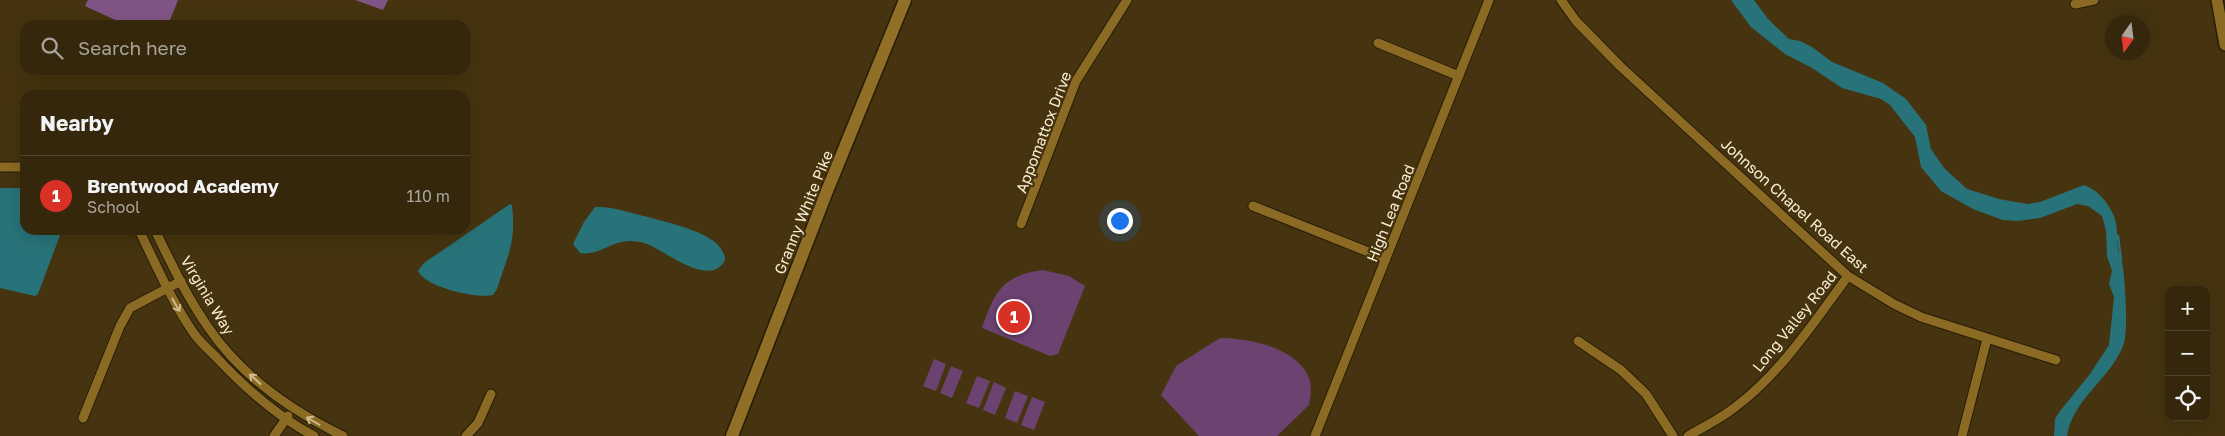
<!DOCTYPE html>
<html lang="en">
<head>
<meta charset="utf-8">
<style>
  :root { --surface:#34270b; --page:#3c2f14; --text:#f1f3f6; --muted:#a9a59d; --line:#4e442c; --accent:#d93025 }
  body { margin:0; font-family:"Golos Text",sans-serif; background:var(--page); color:var(--text) }
  .controls { position:absolute; right:15px; bottom:15px; display:grid; overflow:hidden; border-radius:10px; box-shadow:0 5px 20px #0002 }
  .controls button { width:45px; height:45px; display:grid; place-items:center; padding:0; border:0; border-bottom:1px solid var(--line); background:var(--surface); color:var(--text); font:25px sans-serif }
  .compass { position:absolute; left:2105px; top:15px; width:45px; height:45px; border-radius:50%; background:var(--surface); box-shadow:0 5px 20px #0002; rotate:194deg }
  .you { position:absolute; left:1119px; top:220px; width:18px; height:18px; margin:-12px; border:4px solid #fff; border-radius:50%; background:#1a73e8; box-shadow:0 0 0 8px #1a73e833 }
  .badge { display:grid; place-items:center; width:32px; height:32px; border-radius:50%; background:var(--accent); color:#fff; font-size:16px; font-weight:700 }
  .pin { position:absolute; translate:-50% -50%; border:2px solid #fff; box-shadow:0 1px 5px #0006 }
  .list { margin:0; padding:0; list-style:none }
  h2 { display:flex; justify-content:space-between; align-items:center; height:65px; margin:0; padding:0 20px; font-size:21px }
  h2 small { font-size:16px; font-weight:400; color:var(--muted) }
  .list li { display:grid; grid-template-columns:32px 1fr auto; gap:15px; align-items:center; box-sizing:border-box; height:80px; padding:0 20px; border-top:1px solid var(--line) }
  .list b { display:block; font-size:19px; white-space:nowrap }
  .list p { margin:0; font-size:16px; white-space:nowrap; color:var(--muted) }
  .list em { font-size:16px; font-style:normal; color:var(--muted) }
  .icon { flex:none; width:28px; height:28px; fill:none; stroke:currentColor; stroke-width:2; stroke-linecap:round; stroke-linejoin:round }
  .map { position:relative; flex:none; width:2225px; height:436px; overflow:hidden }
  .search { position:absolute; background:var(--surface); box-shadow:0 5px 20px #0002; left:20px; top:20px; width:450px; height:55px; display:flex; align-items:center; gap:12px; box-sizing:border-box; padding:0 18px; border-radius:15px; color:var(--muted); font-size:19px }
  .panel { position:absolute; background:var(--surface); box-shadow:0 5px 20px #0002; left:20px; top:90px; width:450px; height:145px; border-radius:15px }
  .map>svg:first-child { display:block }
  .green { fill:#6c4270 }
  .forest { fill:#805485 }
  .water { fill:#287379 }
  .lines { fill:none; stroke-linecap:round; stroke-linejoin:round }
  .stream { stroke:#287379; stroke-width:2.5 }
  .minor-casing { stroke:#271c07; stroke-width:11 }
  .tertiary-casing { stroke:#271c07; stroke-width:14 }
  .secondary-casing { stroke:#271c07; stroke-width:15 }
  .minor { stroke:#8b6a24; stroke-width:9 }
  .tertiary { stroke:#8b6a24; stroke-width:11 }
  .secondary { stroke:#926f26; stroke-width:12 }
  .oneway { stroke:#cfb98d }
  .labels { text-anchor:middle; dominant-baseline:central; stroke-width:4.5; stroke-linejoin:round; paint-order:stroke }
  .street-label { font-size:15px; fill:#fceed3; stroke:#45340f }
</style>
</head>
<body>
<div class="map">
<svg width="2225" height="436" viewBox="0 0 2225 436">
  <rect width="100%" height="100%" fill="#45340f"/>
  <path class="green" d="M 1043,270 L 1069,276 L 1085,286 L 1058,354 L 1050,356 L 982,328 C 994,293 1002,275 1043,270 Z
    M 1220,338 C 1249,338 1300,348 1310,381 C 1312,389 1310,398 1309,405 L 1277,436 L 1199,436 L 1161,395 L 1176,366 Z
    M 934,359 L 946,364 L 936,391 L 923,386 Z
    M 951,366 L 963,371 L 952,398 L 940,393 Z
    M 977,376 L 990,381 L 979,408 L 966,403 Z
    M 994,382 L 1006,388 L 995,415 L 983,410 Z
    M 1015,391 L 1028,396 L 1017,423 L 1005,418 Z
    M 1032,397 L 1045,402 L 1034,430 L 1021,425 Z"/>
  <path class="forest" d="M 88,0 L 178,0 L 168,25 L 126,25 L 85,6 Z
    M 355,0 L 388,0 L 383,10 Z"/>
  <path class="water" d="M 1731,0 L 1754,0 L 1768,19 L 1789,39 L 1800,41 L 1812,47 L 1832,62 L 1883,83 L 1906,99 L 1926,125 L 1931,149 L 1944,168 L 1967,189 L 1999,199 L 2027,204 L 2040,202 L 2084,185 C 2097,190 2104,198 2111,210 C 2119,223 2116,237 2118,251 C 2119,255 2121,258 2122,262 C 2125,278 2129,332 2123,346 C 2110,379 2072,400 2067,436 L 2054,436 L 2055,419 L 2060,411 L 2090,374 L 2109,345 L 2114,297 L 2109,284 L 2112,271 L 2107,256 L 2106,231 L 2102,216 L 2088,206 L 2077,204 L 2040,218 L 2018,221 L 2003,220 L 1973,209 L 1941,191 L 1921,167 L 1915,137 L 1890,105 L 1881,99 L 1842,88 L 1812,68 L 1785,54 L 1751,27 Z
    M 0,188 L 25,188 L 25,230 L 62,230 L 38,294 L 35,296 L 0,288 Z
    M 510,204 L 512,205 C 516,244 508,254 497,289 L 493,295 C 476,299 425,287 418,271 L 424,263 Z
    M 595,207 C 613,206 630,213 648,217 C 667,223 725,233 725,260 C 710,289 666,251 647,244 C 614,233 604,257 580,253 L 573,244 L 584,222 Z"/>
  <g class="lines">
    <path class="stream" d="M 2118,236 L 2121,260"/>
    <g class="minor-casing">
      <path id="minor" d="M 1561,0 L 1576,21 L 1620,66 L 1848,276 L 1894,304 L 1921,317 L 2056,360
        M 2075,4 L 2094,0
        M 1378,43 L 1459,76
        M 0,167 L 25,167
        M 1253,206 L 1386,259
        M 1021,224 L 1076,81 L 1127,0
        M 139,230 C 156,265 172,302 195,335 C 201,343 209,350 216,357 C 244,387 276,416 314,436
        M 155,230 C 171,263 187,297 208,327 C 241,376 290,410 343,436
        M 1578,341 L 1621,370 L 1646,394 L 1673,436
        M 83,418 L 120,326 L 130,308 L 181,281
        M 274,436 L 288,416
        M 466,436 L 478,423 L 491,394
        M 1315,436 L 1489,0
        M 1688,436 C 1703,427 1720,419 1734,408 C 1781,373 1814,322 1848,276
        M 1962,436 L 1987,339"/>
    </g>
    <g class="tertiary-casing">
      <path id="tertiary" d="M 2217,0 L 2225,45"/>
    </g>
    <g class="secondary-casing">
      <path id="secondary" d="M 732,436 L 827,191 L 905,0"/>
    </g>
    <use href="#minor" class="minor"/>
    <use href="#tertiary" class="tertiary"/>
    <use href="#secondary" class="secondary"/>
  </g>
  <defs><path id="oneway-shaft" d="M-6 0H5M1.5-3L5.5 0L1.5 3" fill="none" stroke-width="1.6" stroke-linecap="round" stroke-linejoin="round" transform="scale(1.25)"/></defs>
  <g class="oneway">
    <use href="#oneway-shaft" transform="translate(176 305) rotate(60)"/>
    <use href="#oneway-shaft" transform="translate(255 379) rotate(-138)"/>
    <use href="#oneway-shaft" transform="translate(313 421) rotate(-150)"/>
  </g>
  <g class="labels">
    <g class="street-label">
      <text transform="translate(1043 132) rotate(-69)">Appomattox Drive</text>
      <text transform="translate(1795 205) rotate(42)">Johnson Chapel Road East</text>
      <text transform="translate(803 212) rotate(-68)">Granny White Pike</text>
      <text transform="translate(1390 213) rotate(-68)">High Lea Road</text>
      <text transform="translate(208 295) rotate(59)">Virginia Way</text>
      <text transform="translate(1794 321) rotate(-51)">Long Valley Road</text>
    </g>
  </g>
</svg>
<div class="controls">
<button>+</button>
<button>−</button>
<button><svg class="icon" aria-label="locate" viewBox="0 0 24 24"><circle cx="12" cy="12" r="6"/><path d="M12 2v4M12 18v4M2 12h4M18 12h4"/></svg></button>
</div>
<svg class="compass" viewBox="-18 -18 36 36"><path d="M0-13l5 13h-10z" fill="#e53935"/><path d="M0 13l5-13h-10z" fill="#a9a59d"/></svg>
<div class="you"></div>
<div class="pin badge" style="left:1014px;top:317px">1</div>
<div class="search"><svg class="icon" aria-label="search" viewBox="0 0 24 24"><circle cx="10" cy="10" r="6"/><path d="M15 15l6 6"/></svg>Search here</div>
<section class="panel">
<h2>Nearby<small></small></h2>
<ul class="list">
<li><span class="badge">1</span><div><b>Brentwood Academy</b><p>School</p></div><em>110 m</em></li>
</ul>
</section>
</div>
</body>
</html>
